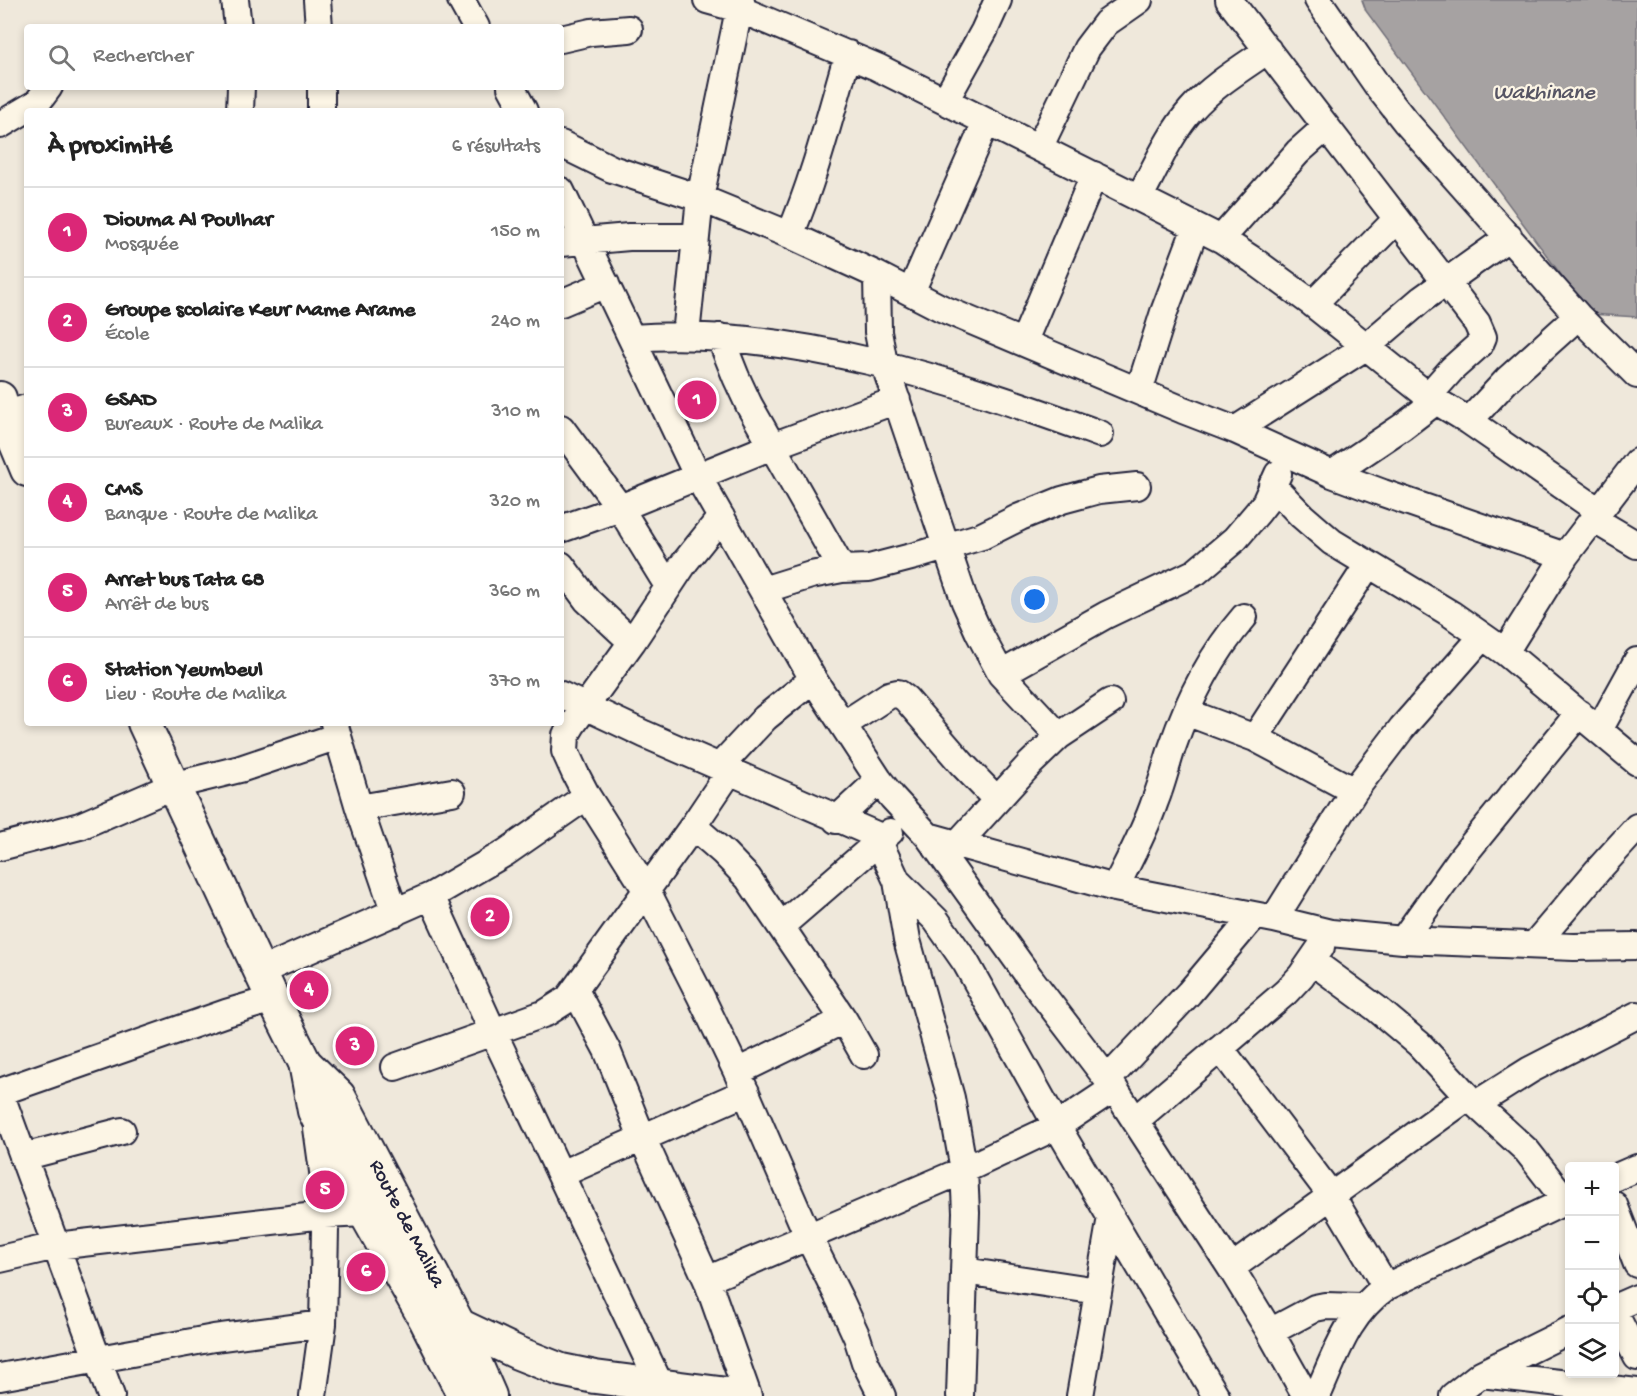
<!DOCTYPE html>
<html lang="fr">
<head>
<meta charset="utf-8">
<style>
  :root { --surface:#fff; --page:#f2f2f2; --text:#222; --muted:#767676; --line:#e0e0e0; --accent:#db2777 }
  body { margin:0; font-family:"Gochi Hand",sans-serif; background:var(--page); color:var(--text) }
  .controls { position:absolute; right:18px; bottom:18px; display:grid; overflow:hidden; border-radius:6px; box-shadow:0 3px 9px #0003 }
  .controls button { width:54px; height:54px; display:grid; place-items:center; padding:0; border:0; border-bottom:2px solid var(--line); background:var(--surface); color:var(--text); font:30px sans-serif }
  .you { position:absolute; left:1035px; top:600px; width:21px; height:21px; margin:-15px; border:4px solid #fff; border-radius:50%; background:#1a73e8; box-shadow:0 0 0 9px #1a73e833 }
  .badge { display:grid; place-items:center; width:39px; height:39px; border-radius:50%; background:var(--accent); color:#fff; font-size:20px; font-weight:700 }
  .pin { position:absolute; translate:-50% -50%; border:3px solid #fff; box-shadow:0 2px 6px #0006 }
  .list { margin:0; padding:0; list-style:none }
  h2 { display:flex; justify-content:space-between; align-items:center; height:78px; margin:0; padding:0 24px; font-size:26px }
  h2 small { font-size:20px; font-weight:400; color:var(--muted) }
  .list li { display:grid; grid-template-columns:39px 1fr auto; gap:18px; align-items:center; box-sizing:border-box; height:90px; padding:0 24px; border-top:2px solid var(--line) }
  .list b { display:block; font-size:22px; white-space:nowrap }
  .list p { margin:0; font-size:20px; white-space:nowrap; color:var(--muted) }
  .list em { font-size:20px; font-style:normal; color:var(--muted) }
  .icon { flex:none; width:33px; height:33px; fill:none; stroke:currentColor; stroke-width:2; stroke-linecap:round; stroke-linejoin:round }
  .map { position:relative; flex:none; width:1637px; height:1396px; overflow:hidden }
  .search { position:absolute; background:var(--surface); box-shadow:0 3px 9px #0003; left:24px; top:24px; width:540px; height:66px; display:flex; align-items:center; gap:15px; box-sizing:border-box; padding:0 21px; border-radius:6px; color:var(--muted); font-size:22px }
  .panel { position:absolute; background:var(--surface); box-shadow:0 3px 9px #0003; left:24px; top:108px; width:540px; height:618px; border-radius:6px }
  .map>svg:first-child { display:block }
  .water { fill:#a6a2a2; stroke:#716f79; stroke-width:1.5 }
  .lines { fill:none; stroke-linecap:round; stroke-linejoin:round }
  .minor-casing { stroke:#22223b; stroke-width:30 }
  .major-casing { stroke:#22223b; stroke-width:36 }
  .minor { stroke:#fcf5e5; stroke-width:26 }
  .major { stroke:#fcf5e5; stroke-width:32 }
  .labels { text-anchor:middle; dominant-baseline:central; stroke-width:4.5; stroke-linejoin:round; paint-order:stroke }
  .street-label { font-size:21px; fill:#22223b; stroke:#fcf5e5 }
  .water-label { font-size:22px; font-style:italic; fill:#575564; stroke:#fcf5e5 }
</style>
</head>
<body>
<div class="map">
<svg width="1637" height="1396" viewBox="0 0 1637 1396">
  <rect width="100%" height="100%" fill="#efe8db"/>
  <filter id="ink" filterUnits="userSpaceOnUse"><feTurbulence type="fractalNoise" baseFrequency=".0167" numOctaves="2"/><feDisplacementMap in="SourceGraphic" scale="12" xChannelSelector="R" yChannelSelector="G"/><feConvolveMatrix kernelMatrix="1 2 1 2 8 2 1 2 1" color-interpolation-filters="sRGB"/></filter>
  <g filter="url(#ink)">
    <path class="water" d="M 1362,0 L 1637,0 L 1637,317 L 1590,314 L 1366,11 Z"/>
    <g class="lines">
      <g class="minor-casing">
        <path id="minor" d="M 235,0 L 238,27
          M 317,0 L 319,27
          M 461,0 L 476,27
          M 707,0 L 739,9 L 877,67 L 1221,239 L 1253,260 L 1313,304 L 1428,396 L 1469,421 L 1599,511
          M 1229,0 L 1477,323 L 1483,337 L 1480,344 L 1452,369 L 1428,396
          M 1318,0 L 1379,88 L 1405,121 L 1578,316 L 1637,375
          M 561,39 L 591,32 L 629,29
          M 321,87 L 321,111
          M 511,87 L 524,111
          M 945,101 L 984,31 L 998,0
          M 240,111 L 241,87
          M 0,125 L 37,103 L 49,87
          M 561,144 L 612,169 L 700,198 L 790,235 L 877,275 L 941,308 L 1183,410 L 1235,430 L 1332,474 L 1383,493 L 1565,556
          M 1039,148 L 1087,48 L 1106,23 L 1139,0
          M 561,191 L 697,475 L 813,679 L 879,780 L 892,797 L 928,836 L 1030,978 L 1114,1088 L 1231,1268 L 1270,1332 L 1306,1396
          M 1139,198 C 1155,169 1169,135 1191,110 C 1212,86 1242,68 1268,50
          M 790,235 C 815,177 830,115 848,54
          M 1221,239 L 1298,152 L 1326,127
          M 561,243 L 629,237 L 696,237
          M 877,275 L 878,332 L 884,363 L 965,602 L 979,633 L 1001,674 L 1059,736
          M 911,292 L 986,122
          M 561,303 L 606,284
          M 1313,304 L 1397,219
          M 686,335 L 700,198 L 741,0
          M 720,337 L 736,377 L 749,405 L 842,569
          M 632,338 C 791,326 952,380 1100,434
          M 1024,341 L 1094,175
          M 1139,391 L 1164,312 L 1196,227
          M 4,415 L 27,408
          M 1469,421 L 1507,380 L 1578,316
          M 561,428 L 620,508 L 668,586
          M 1235,430 L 1367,346 L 1422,299 L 1509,237
          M 1332,474 L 1402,427 L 1436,401
          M 1272,485 L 1302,516 L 1332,542 L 1451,614 L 1505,652 L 1637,762
          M 721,517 L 685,562 L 632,642 L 572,725 L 566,735 L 565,751 L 575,773 L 587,796 L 647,891 L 701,997 L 737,1072 L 808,1236 L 841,1302 L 857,1337 L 865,1362 L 882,1396
          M 1593,519 L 1637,545
          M 561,529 L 620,508 L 772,446 L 897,400
          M 561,565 L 587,600 L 632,642
          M 763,590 L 811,575 L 842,569 L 869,568 L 915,556 L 982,536 L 1020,517 L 1062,500 L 1099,490 L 1137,486
          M 1505,652 L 1565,556 L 1637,462
          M 1001,674 L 1106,615 L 1196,572 L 1235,539 L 1258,512 L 1265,503 L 1278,474
          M 561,695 L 644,734 L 883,838
          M 1186,712 L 1255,738 L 1354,791
          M 334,723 L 359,808 L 395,913
          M 843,725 L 889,695 L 898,693 L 906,699 L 962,764 L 997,800
          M 1599,730 L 1637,661
          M 1255,738 L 1368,565
          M 720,766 L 765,718 L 813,679
          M 359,808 L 452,792
          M 836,820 L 879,780
          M 693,826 L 724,853 L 748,878 L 844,1020 L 864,1055
          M 928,836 L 1115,888 L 1274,919 L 1331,933 L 1403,940 L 1574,947 L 1637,946
          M 879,842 L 897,881 L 907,940 L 951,1098 L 964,1170 L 966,1212 L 960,1396
          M 958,843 L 1030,764 L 1059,736 L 1110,702
          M 0,847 L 80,826 L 175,785 L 240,769 L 338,736
          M 897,881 L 936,920 L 966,963 L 1057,1126 L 1216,1396
          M 1115,888 C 1129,860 1145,831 1155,801 C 1162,784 1166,766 1172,748 C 1188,701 1211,655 1244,617
          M 431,896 L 493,1032 L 660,1385
          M 1274,919 L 1354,791 L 1402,728 L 1482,637
          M 781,926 L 890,832
          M 1403,940 L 1462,857 L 1579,713
          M 1535,944 L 1598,870 L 1637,827
          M 1312,961 L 1376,1008 L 1419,1044 L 1468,1097 L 1527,1151 L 1566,1201
          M 261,971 L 431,896 L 505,853 L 587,796
          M 575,990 L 607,1050 L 642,1137 L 707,1280 L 748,1396
          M 1220,1048 L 1331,1195 L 1386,1287
          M 395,1067 L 546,1013 L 568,999 L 693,826 L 730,771
          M 737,1072 L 844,1020
          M 1108,1079 L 1189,993 L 1253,917
          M 0,1092 L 226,1013 L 273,999
          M 0,1093 L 111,1396
          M 1476,1104 L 1530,1070 L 1637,1015
          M 1136,1120 L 1286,992 L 1301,976 L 1321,947
          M 23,1157 L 122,1131
          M 561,1174 L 746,1092
          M 1614,1178 L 1637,1168
          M 1614,1205 L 1637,1264
          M 0,1259 L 56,1246 L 324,1215 L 365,1213
          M 1231,1268 L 1468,1097
          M 964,1271 L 1098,1291
          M 707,1280 L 964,1170 L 1057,1126 L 1114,1088
          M 1614,1308 L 1637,1298
          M 1614,1312 L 1637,1357
          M 1270,1332 L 1315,1308 L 1325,1306 L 1362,1307
          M 1481,1374 L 1637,1392
          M 0,1377 L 214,1338 L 323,1324
          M 313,1396 L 323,1324 L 325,1230 L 325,1186 L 317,1128
          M 1080,1396 L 1111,1217
          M 1317,1396 C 1336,1354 1347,1315 1386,1287 L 1570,1199
          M 1453,1396 L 1481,1374 L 1570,1330"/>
      </g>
      <g class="major-casing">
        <g id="major">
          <path d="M 0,398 L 4,415 L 27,470"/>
          <path d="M 144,723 L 273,999 L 305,1063 L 314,1111 L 365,1213 L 425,1319 L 464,1396"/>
          <path id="s1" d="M 305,1063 L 339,1096 L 459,1325 L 490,1396"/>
          <path d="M 449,1323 L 459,1325 L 518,1353 L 561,1370 L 595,1377 L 743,1396"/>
        </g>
      </g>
      <use href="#minor" class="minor"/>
      <use href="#major" class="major"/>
    </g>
  </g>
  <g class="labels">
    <g class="street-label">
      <text stroke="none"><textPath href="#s1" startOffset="192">Route de Malika</textPath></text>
    </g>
    <g class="water-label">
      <text x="1544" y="94">Wakhinane</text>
    </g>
  </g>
</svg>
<div class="controls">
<button>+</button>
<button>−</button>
<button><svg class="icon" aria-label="locate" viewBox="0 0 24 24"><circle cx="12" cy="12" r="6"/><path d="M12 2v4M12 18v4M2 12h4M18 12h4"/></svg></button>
<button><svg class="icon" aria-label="layers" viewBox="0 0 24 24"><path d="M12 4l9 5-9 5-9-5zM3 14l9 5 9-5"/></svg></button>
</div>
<div class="you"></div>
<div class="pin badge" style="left:697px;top:400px">1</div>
<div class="pin badge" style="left:490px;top:917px">2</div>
<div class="pin badge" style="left:355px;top:1046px">3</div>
<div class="pin badge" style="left:309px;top:990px">4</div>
<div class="pin badge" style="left:325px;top:1190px">5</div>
<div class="pin badge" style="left:366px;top:1272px">6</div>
<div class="search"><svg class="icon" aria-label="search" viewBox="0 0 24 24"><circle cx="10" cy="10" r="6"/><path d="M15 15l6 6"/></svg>Rechercher</div>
<section class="panel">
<h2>À proximité<small>6 résultats</small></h2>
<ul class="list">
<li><span class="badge">1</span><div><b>Diouma Al Poulhar</b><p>Mosquée</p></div><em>150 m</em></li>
<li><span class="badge">2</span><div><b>Groupe scolaire Keur Mame Arame</b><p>École</p></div><em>240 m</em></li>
<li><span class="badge">3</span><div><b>GSAD</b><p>Bureaux · Route de Malika</p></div><em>310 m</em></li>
<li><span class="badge">4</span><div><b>CMS</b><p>Banque · Route de Malika</p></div><em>320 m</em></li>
<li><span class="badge">5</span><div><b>Arret bus Tata 68</b><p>Arrêt de bus</p></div><em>360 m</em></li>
<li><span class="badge">6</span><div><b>Station Yeumbeul</b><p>Lieu · Route de Malika</p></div><em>370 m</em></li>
</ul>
</section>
</div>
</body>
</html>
